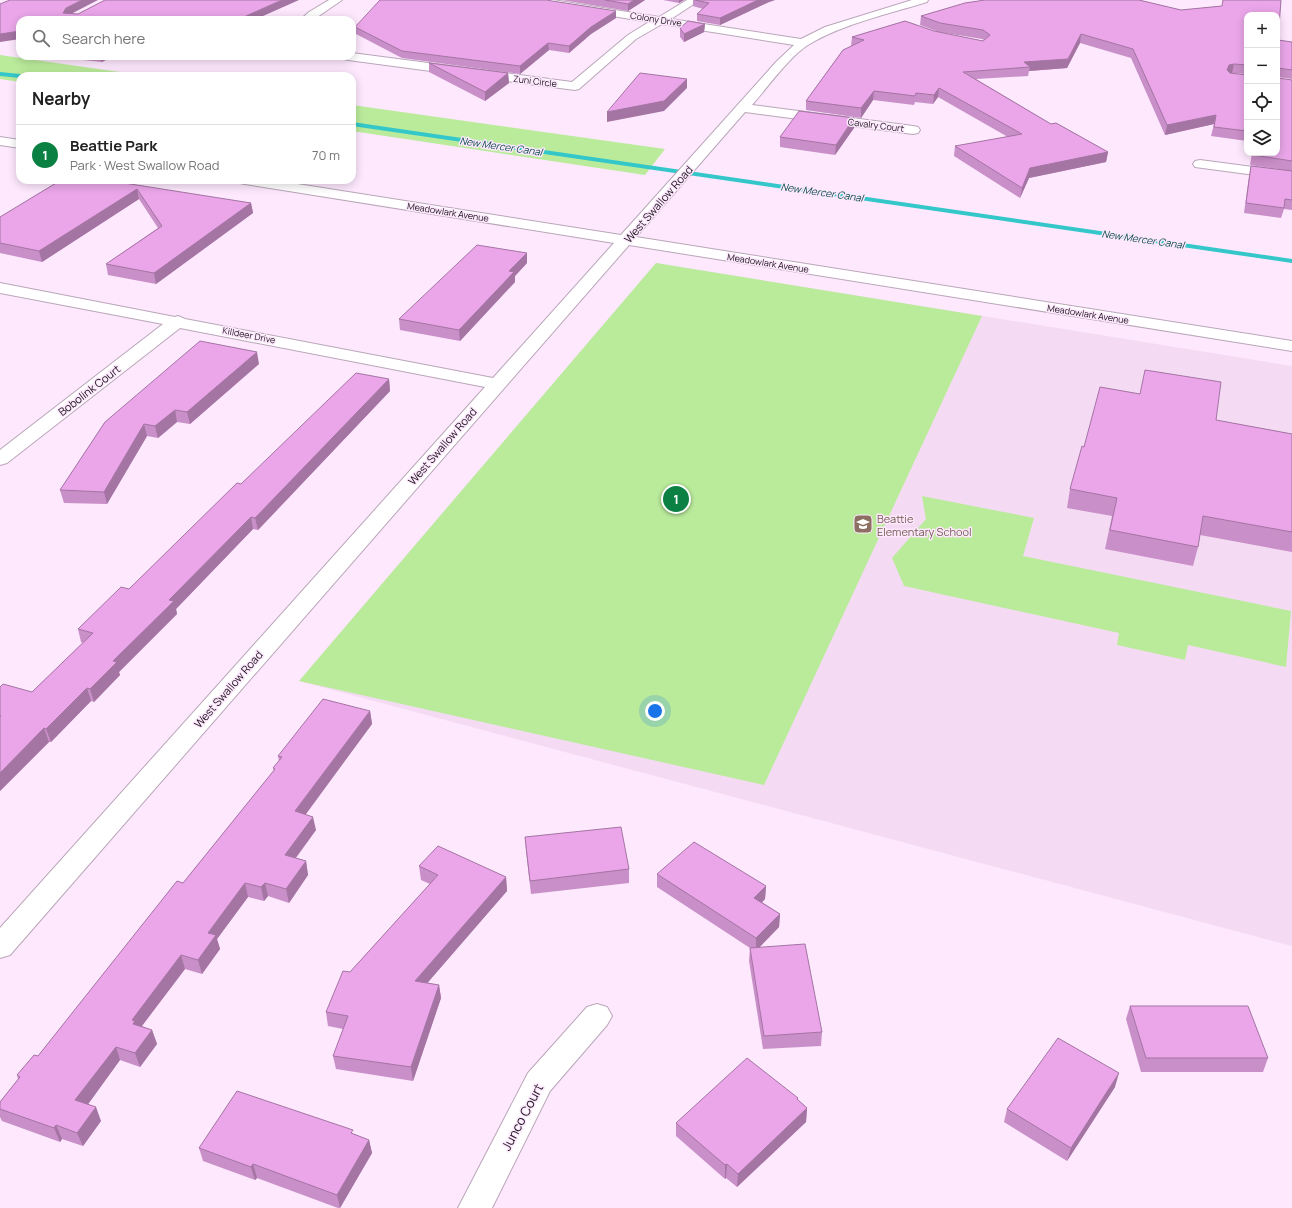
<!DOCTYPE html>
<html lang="en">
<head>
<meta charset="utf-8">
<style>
  :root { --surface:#fff; --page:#f6f6f6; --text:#222; --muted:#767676; --line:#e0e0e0; --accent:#0b8043 }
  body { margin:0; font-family:Manrope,sans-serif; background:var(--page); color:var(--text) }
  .controls { position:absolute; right:12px; top:12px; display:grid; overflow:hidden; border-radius:8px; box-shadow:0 2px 10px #0003 }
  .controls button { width:36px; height:36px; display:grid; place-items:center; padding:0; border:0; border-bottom:1px solid var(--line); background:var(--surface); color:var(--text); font:20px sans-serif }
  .you { position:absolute; left:655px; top:711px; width:14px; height:14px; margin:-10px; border:3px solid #fff; border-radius:50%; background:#1a73e8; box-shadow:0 0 0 6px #1a73e833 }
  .badge { display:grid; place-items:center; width:26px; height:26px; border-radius:50%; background:var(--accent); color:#fff; font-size:13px; font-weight:700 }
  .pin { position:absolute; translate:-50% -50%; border:2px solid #fff; box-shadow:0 1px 4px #0006 }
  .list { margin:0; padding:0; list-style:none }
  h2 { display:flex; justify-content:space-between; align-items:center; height:52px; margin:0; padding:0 16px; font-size:17px }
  h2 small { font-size:13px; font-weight:400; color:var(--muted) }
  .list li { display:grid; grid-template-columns:26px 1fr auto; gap:12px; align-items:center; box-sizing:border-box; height:60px; padding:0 16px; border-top:1px solid var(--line) }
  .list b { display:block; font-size:15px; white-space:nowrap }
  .list p { margin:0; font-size:13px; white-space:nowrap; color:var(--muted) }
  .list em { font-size:13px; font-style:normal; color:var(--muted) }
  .icon { flex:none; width:22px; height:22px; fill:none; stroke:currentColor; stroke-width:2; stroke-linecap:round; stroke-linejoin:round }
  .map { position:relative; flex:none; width:1292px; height:1208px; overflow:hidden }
  .search { position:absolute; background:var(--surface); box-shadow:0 2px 10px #0003; left:16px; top:16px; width:340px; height:44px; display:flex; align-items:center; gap:10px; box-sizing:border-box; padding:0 14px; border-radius:12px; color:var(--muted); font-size:15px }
  .panel { position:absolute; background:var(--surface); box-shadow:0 2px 10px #0003; left:16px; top:72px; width:340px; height:112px; border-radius:12px }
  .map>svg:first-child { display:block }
  .built { fill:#f5daf4 }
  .green { fill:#baeb9b }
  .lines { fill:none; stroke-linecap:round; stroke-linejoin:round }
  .stream { fill:#34c7c9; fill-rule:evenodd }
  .minor-casing { stroke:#baa6b9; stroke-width:2 }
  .minor { fill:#fff; fill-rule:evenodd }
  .wall { fill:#c98fc8 }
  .shaded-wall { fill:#a474a3 }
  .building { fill:#eaa6e9; stroke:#a474a3 }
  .labels { text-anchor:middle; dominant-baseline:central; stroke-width:3; stroke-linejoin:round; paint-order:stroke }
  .far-street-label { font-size:9px; fill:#1d161d; stroke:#fde8fd }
  .far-water-label { font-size:10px; font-style:italic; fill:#0e4c4d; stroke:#fde8fd }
  .street-label { font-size:11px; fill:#1d161d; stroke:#fde8fd }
  .education-label { font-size:11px; fill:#785e54; stroke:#fde8fd; text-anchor:start }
  .near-street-label { font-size:13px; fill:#1d161d; stroke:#fde8fd }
</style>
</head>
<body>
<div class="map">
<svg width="1292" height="1208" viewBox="0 0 1292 1208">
  <rect width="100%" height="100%" fill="#fde8fd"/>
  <path class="built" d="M 656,263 L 1292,366 L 1292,946 L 299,681 Z"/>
  <path class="green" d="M 0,55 L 148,76 L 20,76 L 20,82 L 0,79 Z
    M 352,105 L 665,149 L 645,175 L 352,131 Z
    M 656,263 L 982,316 L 764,785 L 299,681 Z
    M 922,496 L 1034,518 L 1023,556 L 1291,611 L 1286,667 L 1188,645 L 1185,660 L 1117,645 L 1119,633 L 904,586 L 892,558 L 926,519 Z"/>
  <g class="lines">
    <path class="stream" d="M 0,72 L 20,74 L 23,76 L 20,76 L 20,78 L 0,76 Z
      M 352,122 L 1292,259 L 1292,263 L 352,126 Z"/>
    <g class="minor-casing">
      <path id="minor" d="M 329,0 L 342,0 L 313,20 L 300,20 L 309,12 Z
        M 527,0 L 553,0 L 659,17 L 687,0 L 700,0 L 671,19 L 801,39 L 825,27 L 912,0 L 928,0 L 927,2 C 889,14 842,24 808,45 C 790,56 767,88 752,105 L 913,126 L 918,127 L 920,130 L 918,133 L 913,134 L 745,112 L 636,237 L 1292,341 L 1292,351 L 629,245 L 10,955 L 0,958 L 0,928 L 485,387 L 180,328 L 7,463 L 0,465 L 0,450 L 163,324 L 0,293 L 0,283 L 175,317 L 178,316 L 185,319 L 493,378 L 614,243 L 245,184 L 240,183 L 238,180 L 272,180 L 621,235 L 776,62 L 794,45 L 662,24 L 636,39 L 579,89 L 575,90 L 348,60 L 344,59 L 342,56 L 352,56 L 352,53 L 572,82 L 628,35 L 649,22 L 532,3 Z
        M 0,137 L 20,140 L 20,148 L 0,145 Z
        M 1200,160 L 1292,172 L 1292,180 L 1195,167 L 1193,164 L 1195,161 Z
        M 597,1004 L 607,1007 L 612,1016 L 607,1025 L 550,1091 L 492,1208 L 458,1208 L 528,1073 L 587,1007 Z"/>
    </g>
    <use href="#minor" class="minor"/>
  </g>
  <path class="wall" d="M 562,0 L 645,0 L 628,11 Z
    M 663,0 L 684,0 L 679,3 Z
    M 693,0 L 775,0 L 769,2 L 720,25 L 697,21 L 697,14 L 703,9 L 693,6 Z
    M 985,0 L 1139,0 L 1181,10 L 1222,6 L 1223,0 L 1281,0 L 1278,40 L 1292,42 L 1292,79 L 1278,77 L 1278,78 L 1292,80 L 1292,171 L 1250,165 L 1252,153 L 1277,153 L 1277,15 L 1247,15 L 1247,74 L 1232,73 L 1230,73 L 1247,75 L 1247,141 L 1211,136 L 1214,124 L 1165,135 L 1131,58 L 1080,43 L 1067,68 L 1029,71 L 1028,76 L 976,79 L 1051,124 L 1056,123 L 1108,152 L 1106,162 L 1029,178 L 1020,198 L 954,156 L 955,146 L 1008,137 L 938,97 L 933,104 L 915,102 L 914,105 L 873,100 L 861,118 L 806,110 L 806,101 L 843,50 L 852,46 L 851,46 L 852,37 L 905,21 L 934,31 L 983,41 L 984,40 L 982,39 L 939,32 L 920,25 L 921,16 L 965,3 Z
    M 616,18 L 591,34 L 569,53 L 549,50 L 520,74 L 402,58 L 356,34 L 355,27 Z
    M 705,24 L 704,32 L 684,42 L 680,37 L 680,28 Z
    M 44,56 L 113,56 L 102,62 Z
    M 429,63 L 508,73 L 509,83 L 485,101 L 429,72 Z
    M 854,118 L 854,128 L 835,155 L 780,147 L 780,137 Z
    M 1251,166 L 1292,171 L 1292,210 L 1284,209 L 1281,218 L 1244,213 L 1249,176 Z
    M 61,180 L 251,203 L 253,213 L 156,284 L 108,275 L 106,264 L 158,228 L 139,199 L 42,262 L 0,253 L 0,217 Z
    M 527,263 L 515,276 L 515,282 L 460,341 L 400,330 L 399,319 Z
    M 259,364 L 190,424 L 177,422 L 158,438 L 147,436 L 107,504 L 64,503 L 60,490 L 105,422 Z
    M 389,379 L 390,391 L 258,530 L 253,529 L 176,609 L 177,614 L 119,672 L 120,675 L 94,702 L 91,701 L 51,742 L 49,742 L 0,791 L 0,687 L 32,692 L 83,643 L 81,642 L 78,629 L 129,589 L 241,484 Z
    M 1216,420 L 1292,434 L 1292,552 L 1200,535 L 1198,547 L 1193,566 L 1105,549 L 1112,516 L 1067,508 L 1070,489 L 1084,447 Z
    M 370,711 L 372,724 L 305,814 L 316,830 L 296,858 L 306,861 L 308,875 L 289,903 L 268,896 L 264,901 L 248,897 L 217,939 L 220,949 L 202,974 L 185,969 L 142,1026 L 152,1030 L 157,1044 L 140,1067 L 120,1060 L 88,1104 L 101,1121 L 83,1146 L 62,1139 L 60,1142 L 2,1121 L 0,1117 L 0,1102 L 18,1079 L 17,1075 L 38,1056 L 183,883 L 274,771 L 273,768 L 279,761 L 278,756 Z
    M 525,837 L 629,869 L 629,883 L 531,894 L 526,851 Z
    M 419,866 L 506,877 L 507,891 L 427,983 L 439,985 L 441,998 L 413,1081 L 336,1069 L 333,1056 L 343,1029 L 328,1026 L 326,1012 L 350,972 L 430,884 L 421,880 Z
    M 657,874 L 766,886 L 765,899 L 762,902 L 780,914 L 779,927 L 759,947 L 822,1032 L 821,1046 L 763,1049 L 749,961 L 750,948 L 657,887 Z
    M 1130,1006 L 1268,1058 L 1263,1072 L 1141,1072 L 1126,1019 Z
    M 1115,1087 L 1067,1161 L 1004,1122 L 1007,1109 Z
    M 798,1100 L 807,1108 L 806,1122 L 737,1187 L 726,1178 L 725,1179 L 676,1136 L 676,1123 Z
    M 354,1134 L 369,1140 L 372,1153 L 340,1208 L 338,1208 L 257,1178 L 255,1180 L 203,1161 L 199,1148 Z"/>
  <path class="shaded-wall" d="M 82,0 L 98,0 L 67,16 L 63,13 L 66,8 Z
    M 282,0 L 299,0 L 254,20 L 237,20 Z
    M 634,0 L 645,0 L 628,11 L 628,4 Z
    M 679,0 L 684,0 L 679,3 Z
    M 758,0 L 775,0 L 769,2 L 720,25 L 720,18 Z
    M 616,11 L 616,18 L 591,34 L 569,53 L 569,46 L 591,27 Z
    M 705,24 L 704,32 L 684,42 L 684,34 Z
    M 20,31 L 20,39 L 0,42 L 0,34 Z
    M 1081,34 L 1080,43 L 1067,68 L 1029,71 L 1030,67 L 1024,62 Z
    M 548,43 L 549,50 L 520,74 L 520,66 Z
    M 101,56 L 113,56 L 102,62 Z
    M 1234,64 L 1232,73 L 1227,74 L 1227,70 L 1229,65 Z
    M 508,73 L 509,83 L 485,101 L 485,92 Z
    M 687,79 L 687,88 L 664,111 L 607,122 L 607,112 Z
    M 939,88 L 938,97 L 933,104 L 934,95 Z
    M 874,91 L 873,100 L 861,118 L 861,108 Z
    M 1216,115 L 1214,124 L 1165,135 L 1167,125 Z
    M 854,118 L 854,128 L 835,155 L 836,145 Z
    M 1108,152 L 1106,162 L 1029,178 L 1020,198 L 1022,188 L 1030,168 Z
    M 137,189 L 139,199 L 42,262 L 39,251 Z
    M 251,203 L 253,213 L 156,284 L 154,273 Z
    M 527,253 L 527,263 L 515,276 L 515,282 L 460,341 L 459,330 L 509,271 Z
    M 257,352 L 259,364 L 190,424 L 187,412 Z
    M 389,379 L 390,391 L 258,530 L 255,518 Z
    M 175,410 L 177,422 L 158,438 L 155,426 Z
    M 144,424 L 147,436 L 107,504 L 104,492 Z
    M 251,517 L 253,529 L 176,609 L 177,614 L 119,672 L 120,675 L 94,702 L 90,689 L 113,661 L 169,600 Z
    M 87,688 L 91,701 L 51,742 L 46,729 Z
    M 370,711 L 372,724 L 298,825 L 295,811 Z
    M 44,728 L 49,742 L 0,791 L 0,773 Z
    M 313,817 L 316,830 L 288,868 L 285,855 Z
    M 306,861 L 308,875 L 289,903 L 286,889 Z
    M 506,877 L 507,891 L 417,995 L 415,981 Z
    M 245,883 L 248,897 L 217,939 L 220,949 L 202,974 L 198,960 L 208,933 Z
    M 265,883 L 268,896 L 264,901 L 261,887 Z
    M 766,886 L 765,899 L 754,911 L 754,898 Z
    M 780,914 L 779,927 L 756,951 L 756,938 Z
    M 181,955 L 185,969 L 138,1031 L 138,1037 L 132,1020 Z
    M 439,985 L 441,998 L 413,1081 L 411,1067 Z
    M 152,1030 L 157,1044 L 140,1067 L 135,1053 Z
    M 116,1047 L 120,1060 L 81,1114 L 75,1100 Z
    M 1119,1073 L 1115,1087 L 1067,1161 L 1071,1148 Z
    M 96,1107 L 101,1121 L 83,1146 L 77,1133 Z
    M 807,1108 L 806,1122 L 737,1187 L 738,1174 Z
    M 56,1125 L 62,1139 L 60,1142 L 54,1128 Z
    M 369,1140 L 372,1153 L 340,1208 L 337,1195 Z
    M 253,1164 L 257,1178 L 255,1180 L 251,1167 Z
    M 727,1164 L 726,1178 L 725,1179 L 725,1165 Z"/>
  <path class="building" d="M 10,0 L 82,0 L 66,8 L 63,13 L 78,14 L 105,0 L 282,0 L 237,20 L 20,20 L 20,31 L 0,34 L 0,4 Z
    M 380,0 L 546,0 L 616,11 L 591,27 L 569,46 L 548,43 L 520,66 L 402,51 L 355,27 Z
    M 605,0 L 634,0 L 628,4 Z
    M 695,0 L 758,0 L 720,18 L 697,14 L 709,3 Z
    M 985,0 L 1139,0 L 1181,10 L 1222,6 L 1223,0 L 1281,0 L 1278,40 L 1292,42 L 1292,70 L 1278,68 L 1278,78 L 1292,80 L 1292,161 L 1253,155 L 1253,153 L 1277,153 L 1277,15 L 1247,15 L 1247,65 L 1234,64 L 1229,65 L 1227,70 L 1230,73 L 1247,75 L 1247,131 L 1214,127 L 1216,115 L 1167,125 L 1133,49 L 1081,34 L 1068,59 L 1024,62 L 1030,67 L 963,72 L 1051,124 L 1056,123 L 1108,152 L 1030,168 L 1022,188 L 955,146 L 1022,134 L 939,88 L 934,95 L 916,93 L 915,96 L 874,91 L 861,108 L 806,101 L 843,50 L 864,40 L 852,37 L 905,21 L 934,31 L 983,41 L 990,35 L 983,30 L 940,23 L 921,16 L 965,3 Z
    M 688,21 L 705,24 L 684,34 L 680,28 Z
    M 429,63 L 508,73 L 485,92 Z
    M 640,73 L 687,79 L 664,101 L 607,112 Z
    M 799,111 L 854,118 L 836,145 L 780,137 Z
    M 1251,166 L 1292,171 L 1292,200 L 1285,199 L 1284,208 L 1246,203 Z
    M 61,180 L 105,180 L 251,203 L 154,273 L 106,264 L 162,226 L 137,189 L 39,251 L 0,243 L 0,217 Z
    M 477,245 L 527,253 L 509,271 L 514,272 L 459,330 L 399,319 Z
    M 200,341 L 257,352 L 187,412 L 175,410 L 155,426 L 144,424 L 104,492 L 60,490 L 105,422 Z
    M 1145,370 L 1221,382 L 1216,420 L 1292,434 L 1292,532 L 1203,516 L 1198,547 L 1110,530 L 1117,498 L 1070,489 L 1082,446 L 1084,447 L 1100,387 L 1140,394 Z
    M 356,373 L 389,379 L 255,518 L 251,517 L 169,600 L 174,601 L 113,661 L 117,662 L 90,689 L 87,688 L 46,729 L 44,728 L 0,773 L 0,717 L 1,716 L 0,716 L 0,687 L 3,684 L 32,692 L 93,633 L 78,629 L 121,587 L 129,589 L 237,483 L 241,484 Z
    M 323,699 L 370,711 L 295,811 L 313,817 L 285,855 L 306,861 L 286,889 L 265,883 L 261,887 L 245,883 L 208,933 L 216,935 L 198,960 L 181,955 L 132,1020 L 135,1021 L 133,1024 L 152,1030 L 135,1053 L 116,1047 L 75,1100 L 96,1107 L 77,1133 L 56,1125 L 54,1128 L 0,1109 L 0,1102 L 20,1077 L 17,1075 L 34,1055 L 38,1056 L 177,881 L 183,883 L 275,769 L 273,768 L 282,757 L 278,756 Z
    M 621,827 L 629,869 L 530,881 L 525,837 Z
    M 694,842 L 766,886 L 754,898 L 780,914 L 756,938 L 657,874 Z
    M 438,846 L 506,877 L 415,981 L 439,985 L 411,1067 L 333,1056 L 348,1016 L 326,1012 L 343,971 L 350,972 L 438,875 L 419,866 Z
    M 805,944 L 822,1032 L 764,1036 L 750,948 Z
    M 1130,1006 L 1248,1006 L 1268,1058 L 1146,1058 Z
    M 1058,1038 L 1119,1073 L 1071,1148 L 1007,1109 Z
    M 747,1058 L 798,1098 L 797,1099 L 807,1108 L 738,1174 L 727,1164 L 725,1165 L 676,1123 Z
    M 237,1091 L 353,1130 L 351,1133 L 369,1140 L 337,1195 L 253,1164 L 251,1167 L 199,1148 Z"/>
  <defs>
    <g id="school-square" transform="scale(1)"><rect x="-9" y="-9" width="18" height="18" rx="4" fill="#8d6e63" stroke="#fde8fd"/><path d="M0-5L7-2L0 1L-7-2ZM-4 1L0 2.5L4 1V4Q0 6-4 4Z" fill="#fff"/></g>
  </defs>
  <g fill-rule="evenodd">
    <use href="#school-square" x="863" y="524"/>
  </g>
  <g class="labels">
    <g class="far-street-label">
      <text transform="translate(656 19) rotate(9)">Colony Drive</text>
      <text transform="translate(535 81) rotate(7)">Zuni Circle</text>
      <text transform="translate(876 125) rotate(7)">Cavalry Court</text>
      <text transform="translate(448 212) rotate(9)">Meadowlark Avenue</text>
      <text transform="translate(768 263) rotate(9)">Meadowlark Avenue</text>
      <text transform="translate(1088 314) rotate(9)">Meadowlark Avenue</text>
      <text transform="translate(249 335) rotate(11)">Killdeer Drive</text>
    </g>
    <g class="far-water-label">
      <text transform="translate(501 146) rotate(8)">New Mercer Canal</text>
      <text transform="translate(822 192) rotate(8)">New Mercer Canal</text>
      <text transform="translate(1143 239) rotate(8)">New Mercer Canal</text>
    </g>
    <g class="street-label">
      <text transform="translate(658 204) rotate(-49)">West Swallow Road</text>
      <text transform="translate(89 390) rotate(-38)">Bobolink Court</text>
      <text transform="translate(442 446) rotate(-49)">West Swallow Road</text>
      <text transform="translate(228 689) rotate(-49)">West Swallow Road</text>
    </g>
    <g class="education-label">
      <text x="877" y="518">Beattie<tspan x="877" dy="13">Elementary School</tspan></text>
    </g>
    <g class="near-street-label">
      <text transform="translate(522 1117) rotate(-62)">Junco Court</text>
    </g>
  </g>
</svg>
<div class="controls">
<button>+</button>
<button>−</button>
<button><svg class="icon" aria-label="locate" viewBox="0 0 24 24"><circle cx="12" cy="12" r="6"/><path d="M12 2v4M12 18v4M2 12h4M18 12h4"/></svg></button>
<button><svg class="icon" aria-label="layers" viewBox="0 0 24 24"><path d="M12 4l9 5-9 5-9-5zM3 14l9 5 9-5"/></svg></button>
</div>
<div class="you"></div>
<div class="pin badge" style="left:676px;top:499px">1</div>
<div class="search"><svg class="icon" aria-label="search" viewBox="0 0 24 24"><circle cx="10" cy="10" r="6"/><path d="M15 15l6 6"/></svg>Search here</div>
<section class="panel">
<h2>Nearby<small></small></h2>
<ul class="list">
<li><span class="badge">1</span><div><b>Beattie Park</b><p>Park · West Swallow Road</p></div><em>70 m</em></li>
</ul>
</section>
</div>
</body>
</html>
